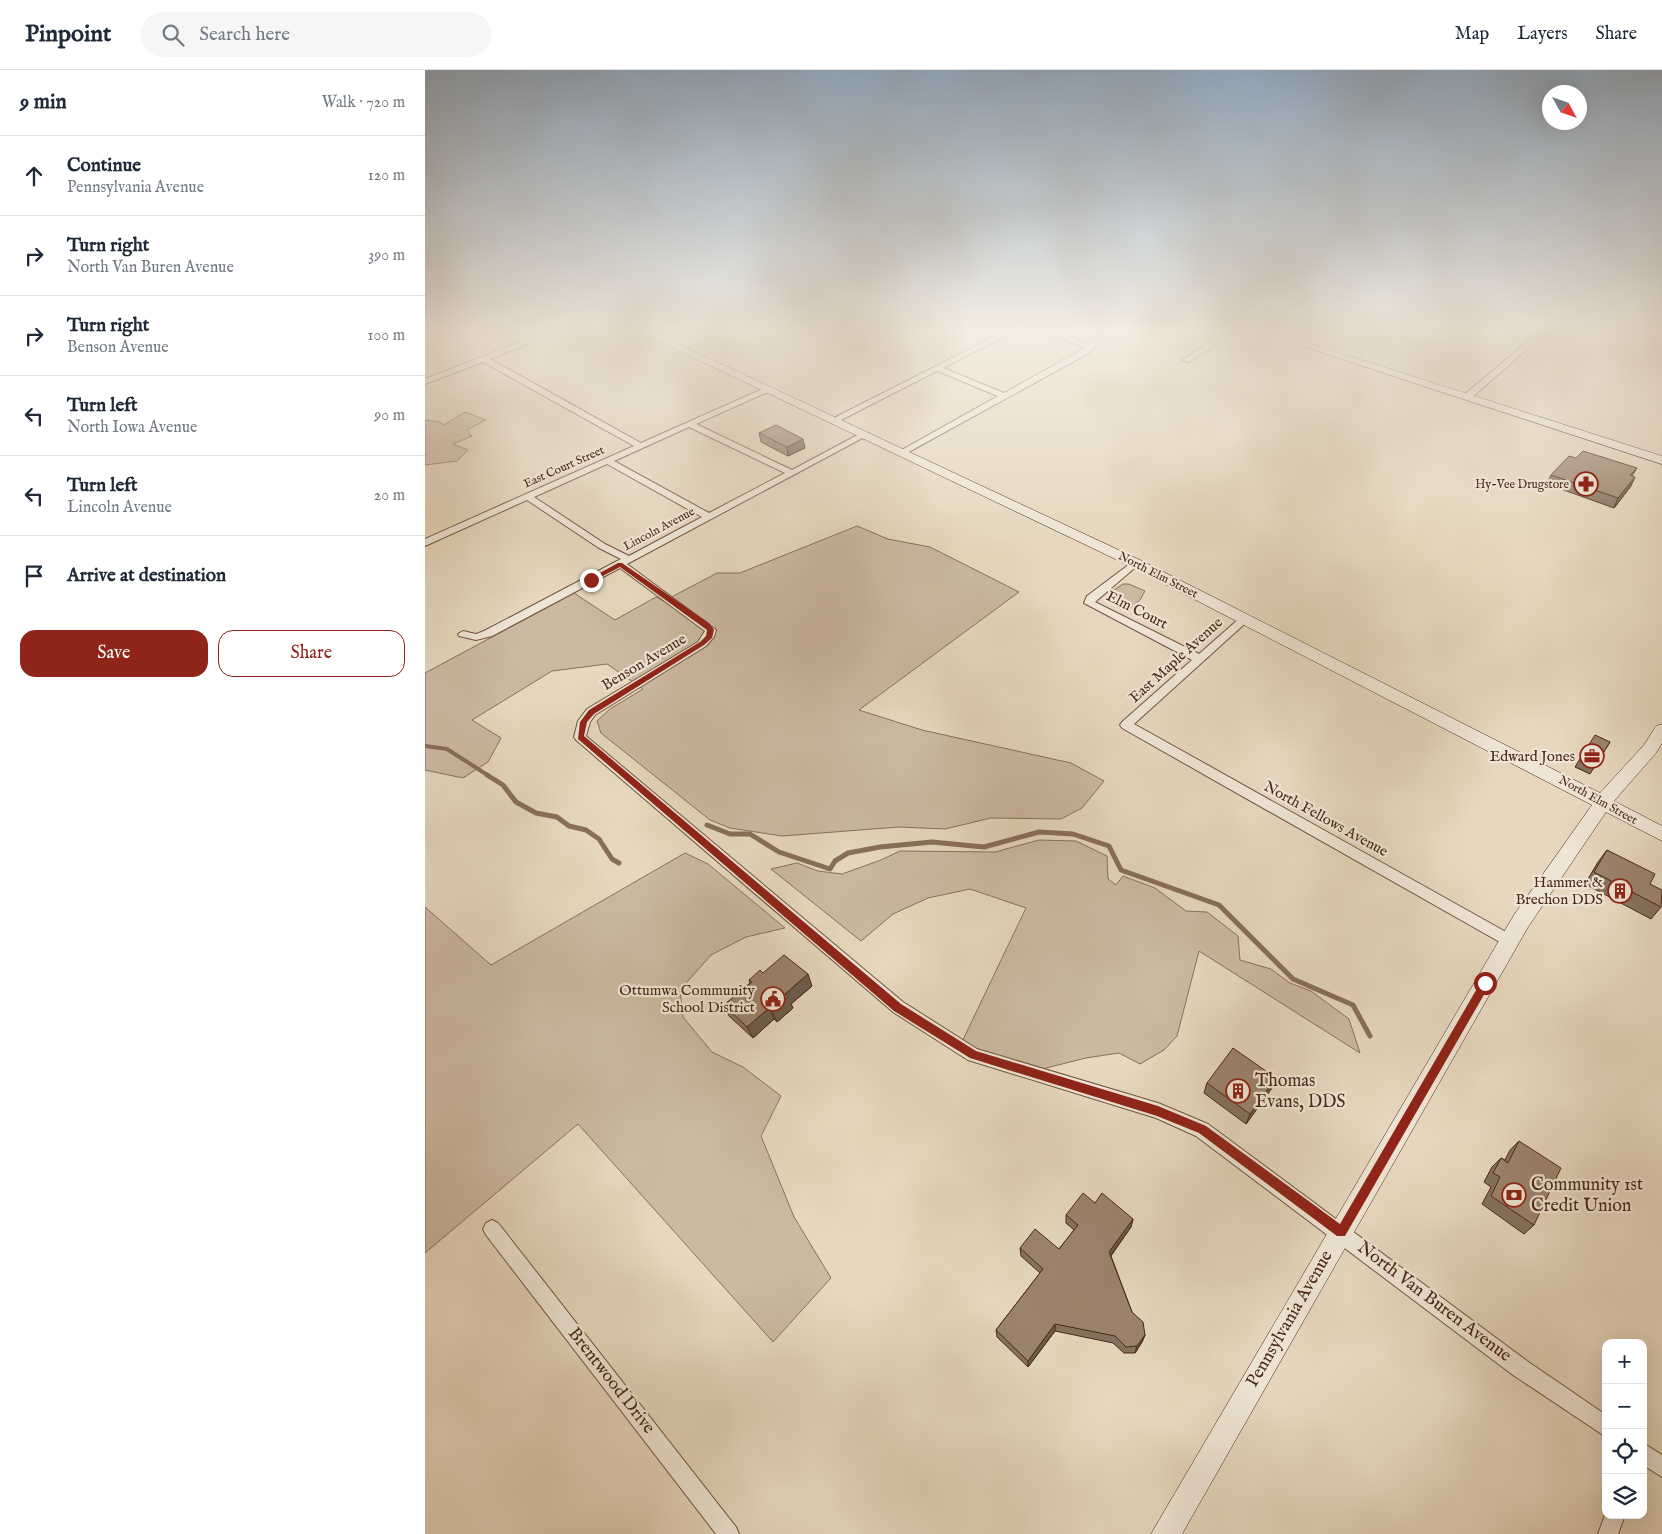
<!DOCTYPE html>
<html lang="en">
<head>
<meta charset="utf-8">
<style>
  :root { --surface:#fff; --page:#f6f6f7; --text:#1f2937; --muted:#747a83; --line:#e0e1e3; --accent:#8f2418 }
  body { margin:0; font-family:"IM FELL English",serif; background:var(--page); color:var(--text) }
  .controls { position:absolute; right:15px; bottom:15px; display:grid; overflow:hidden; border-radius:10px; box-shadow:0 5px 20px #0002 }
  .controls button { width:45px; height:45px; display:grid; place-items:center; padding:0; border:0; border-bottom:1px solid var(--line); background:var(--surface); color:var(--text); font:25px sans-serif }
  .compass { position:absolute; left:1117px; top:15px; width:45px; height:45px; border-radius:50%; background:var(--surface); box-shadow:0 5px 20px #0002; rotate:130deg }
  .stop { position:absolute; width:15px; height:15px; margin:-11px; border:4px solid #8f2418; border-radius:50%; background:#fff }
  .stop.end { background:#8f2418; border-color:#fff; box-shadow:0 1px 5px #0008 }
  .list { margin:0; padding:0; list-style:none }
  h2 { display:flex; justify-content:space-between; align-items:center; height:65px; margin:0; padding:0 20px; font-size:21px }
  h2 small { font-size:16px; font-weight:400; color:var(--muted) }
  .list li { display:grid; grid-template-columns:32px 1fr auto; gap:15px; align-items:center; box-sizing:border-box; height:80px; padding:0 20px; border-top:1px solid var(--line) }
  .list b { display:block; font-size:19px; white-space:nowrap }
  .list p { margin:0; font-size:16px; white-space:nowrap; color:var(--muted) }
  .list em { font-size:16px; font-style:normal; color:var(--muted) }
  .actions { display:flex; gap:10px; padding:15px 20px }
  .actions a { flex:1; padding:11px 0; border:1px solid var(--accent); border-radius:15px; text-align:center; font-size:18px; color:var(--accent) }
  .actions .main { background:var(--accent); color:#fff }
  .icon { flex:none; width:28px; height:28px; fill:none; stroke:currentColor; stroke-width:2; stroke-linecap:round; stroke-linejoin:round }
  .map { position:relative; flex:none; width:1237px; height:1464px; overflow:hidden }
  header { display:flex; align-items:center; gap:30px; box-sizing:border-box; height:70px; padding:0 25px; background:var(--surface); border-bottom:1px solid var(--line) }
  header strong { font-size:24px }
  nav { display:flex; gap:28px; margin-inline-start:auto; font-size:18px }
  .search { width:350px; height:45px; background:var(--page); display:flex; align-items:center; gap:12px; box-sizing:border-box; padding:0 18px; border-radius:28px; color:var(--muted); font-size:19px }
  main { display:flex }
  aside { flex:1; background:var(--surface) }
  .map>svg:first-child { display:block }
  .green { fill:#cbb9a2; stroke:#8a705d }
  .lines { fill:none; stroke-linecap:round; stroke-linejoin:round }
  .stream-far1 { stroke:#886e5a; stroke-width:4 }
  .stream { stroke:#886e5a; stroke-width:5 }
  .street-casing { stroke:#715442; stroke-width:2 }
  .secondary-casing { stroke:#4a2818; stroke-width:1 }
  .street { fill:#efe5d5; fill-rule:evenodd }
  .secondary { fill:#efe5d5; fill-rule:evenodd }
  .wall { fill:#85715f; stroke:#4a2818 }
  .shaded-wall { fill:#6c5c4d; stroke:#4a2818 }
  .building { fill:#9b836e; stroke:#4a2818 }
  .route { fill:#8f2418 }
  .labels { text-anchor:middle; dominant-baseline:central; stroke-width:4.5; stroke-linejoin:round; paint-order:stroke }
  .far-street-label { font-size:12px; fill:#4a2818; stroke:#efe5d5 }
  .far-poi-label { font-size:12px; fill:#4a2818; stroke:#efe5d5; text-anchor:end }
  .street-label { font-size:15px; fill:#4a2818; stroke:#efe5d5 }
  .poi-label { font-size:15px; fill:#4a2818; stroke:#efe5d5; text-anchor:end }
  .near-poi-label { font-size:18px; fill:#4a2818; stroke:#efe5d5; text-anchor:start }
  .near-street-label { font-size:18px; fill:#4a2818; stroke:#efe5d5 }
</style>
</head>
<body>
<header>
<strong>Pinpoint</strong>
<div class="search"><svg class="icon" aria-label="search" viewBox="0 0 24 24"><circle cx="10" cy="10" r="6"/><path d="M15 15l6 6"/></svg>Search here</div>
<nav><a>Map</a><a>Layers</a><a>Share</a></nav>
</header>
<main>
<aside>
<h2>9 min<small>Walk · 720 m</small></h2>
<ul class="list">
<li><svg class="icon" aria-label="ahead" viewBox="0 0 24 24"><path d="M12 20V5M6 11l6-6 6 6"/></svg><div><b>Continue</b><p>Pennsylvania Avenue</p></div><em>120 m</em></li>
<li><svg class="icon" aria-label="right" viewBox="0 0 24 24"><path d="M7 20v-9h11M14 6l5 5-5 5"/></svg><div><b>Turn right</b><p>North Van Buren Avenue</p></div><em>390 m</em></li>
<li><svg class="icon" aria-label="right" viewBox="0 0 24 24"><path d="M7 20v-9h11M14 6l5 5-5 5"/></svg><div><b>Turn right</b><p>Benson Avenue</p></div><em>100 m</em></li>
<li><svg class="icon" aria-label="left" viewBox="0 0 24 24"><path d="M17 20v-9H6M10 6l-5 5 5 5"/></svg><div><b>Turn left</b><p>North Iowa Avenue</p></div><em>90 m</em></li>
<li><svg class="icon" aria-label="left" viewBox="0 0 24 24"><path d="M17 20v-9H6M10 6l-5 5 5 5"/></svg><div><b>Turn left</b><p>Lincoln Avenue</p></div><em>20 m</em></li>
<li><svg class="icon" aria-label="arrive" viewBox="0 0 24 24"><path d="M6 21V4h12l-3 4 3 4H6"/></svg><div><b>Arrive at destination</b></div></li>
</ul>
<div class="actions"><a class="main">Save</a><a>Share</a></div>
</aside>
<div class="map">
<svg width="1237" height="1464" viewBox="0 0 1237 1464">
  <rect width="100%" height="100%" fill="#e6d7be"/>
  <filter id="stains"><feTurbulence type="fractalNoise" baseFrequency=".004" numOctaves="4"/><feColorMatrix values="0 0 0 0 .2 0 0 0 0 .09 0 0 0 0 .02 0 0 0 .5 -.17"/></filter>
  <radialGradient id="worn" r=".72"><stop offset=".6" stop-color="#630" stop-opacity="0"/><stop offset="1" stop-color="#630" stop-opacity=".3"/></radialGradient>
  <path class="green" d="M 40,342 L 61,350 L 42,360 L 47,366 L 28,374 L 43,380 L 32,391 L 0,395 L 0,350 L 14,352 L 19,355 Z
    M 432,456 L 463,469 L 505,477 L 594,522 L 434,640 L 497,660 L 646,693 L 679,711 L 657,738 L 636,749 L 566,748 L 520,759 L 474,757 L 357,766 L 305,758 L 285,750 L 176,663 L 172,651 L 185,639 L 218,619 L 182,594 L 127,601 L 47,650 L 76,668 L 63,692 L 38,708 L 0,700 L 0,603 L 149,523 L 190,550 L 231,527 L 239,531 L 292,503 L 315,503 Z
    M 698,514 L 704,514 L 720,521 L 715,530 L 705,539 L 686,529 L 686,522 Z
    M 614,770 L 651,771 L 682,786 L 683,809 L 691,815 L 698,806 L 730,818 L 761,841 L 782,842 L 813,866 L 815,890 L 846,899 L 865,913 L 886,921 L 924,949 L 935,983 L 774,881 L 752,966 L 739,980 L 715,994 L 694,983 L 661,988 L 605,1002 L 535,976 L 601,838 L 545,819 L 503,828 L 468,844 L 436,871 L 346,799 L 372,793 L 393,801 L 417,804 L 456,790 L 475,781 L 570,782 Z
    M 260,783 L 283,794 L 360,858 L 321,867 L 286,885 L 255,920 L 258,947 L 287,982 L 318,997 L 356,1026 L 336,1066 L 369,1147 L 406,1208 L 348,1272 L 153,1054 L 0,1183 L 0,837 L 66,895 Z"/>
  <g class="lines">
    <path class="stream-far1" d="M 0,676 L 22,679 L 64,706"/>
    <path class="stream" d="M 62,705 L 78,715 L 91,732 L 111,743 L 132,747 L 144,756 L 161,760 L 174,769 L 187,789 L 194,793
      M 282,755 L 305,764 L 325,764 L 354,782 L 405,799 L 410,791 L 423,783 L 455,777 L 507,772 L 559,777 L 614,762 L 648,764 L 684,776 L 696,800 L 794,835 L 868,909 L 928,935 L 945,966"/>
    <g class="street-casing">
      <path id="street" d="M 120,262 L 131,262 L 65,289 L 216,373 L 342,317 L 346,319 L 345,321 L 271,354 L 367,400 L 438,362 L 445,364 L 202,494 L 291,560 L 289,567 L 281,576 L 170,645 L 165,652 L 161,666 L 478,932 L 552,979 L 733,1033 L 783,1054 L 1102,1291 L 1181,1345 L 1181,1367 L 1088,1305 L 771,1066 L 731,1048 L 543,990 L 468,942 L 151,670 L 149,667 L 153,651 L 162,639 L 273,572 L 280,561 L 195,498 L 67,566 L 51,570 L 34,566 L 33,564 L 38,561 L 51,564 L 59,561 L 196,489 L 174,478 L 102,430 L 0,476 L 0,469 L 209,376 L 58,292 L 0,314 L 0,309 ZM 264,357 L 360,403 L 284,443 L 189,391 ZM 182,394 L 277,447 L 204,486 L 180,474 L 109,427 Z
        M 578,262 L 588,262 L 518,298 L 579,323 L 660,278 L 620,262 L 631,262 L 663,274 L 682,262 L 691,262 L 671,275 L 664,283 L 480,384 L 473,382 L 573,326 L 512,301 L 412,352 L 405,350 Z
        M 801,262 L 810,262 L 764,292 L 757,290 Z
        M 1114,262 L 1122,262 L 1045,329 L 1039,329 L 1039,325 Z
        M 710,490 L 715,493 L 713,495 L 670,532 L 774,584 L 816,547 L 820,546 L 825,549 L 709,654 L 1090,867 L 1092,871 L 1090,875 L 1085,877 L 1080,875 L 697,658 L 695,655 L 697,652 L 767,590 L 659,533 L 662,526 Z
        M 67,1150 L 73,1153 L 311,1457 L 314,1464 L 291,1464 L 61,1165 L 58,1159 L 61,1153 Z
        M 1218,1373 L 1237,1385 L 1237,1407 L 1218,1395 Z
        M 1181,1442 L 1181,1445 L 1200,1445 L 1193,1464 L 1173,1464 Z"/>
    </g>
    <g class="secondary-casing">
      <path id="secondary" d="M 215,262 L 228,262 L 715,490 L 1175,723 L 1219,675 L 1231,656 L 1237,654 L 1237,673 L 1231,683 L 1189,731 L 1237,756 L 1237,771 L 1181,742 L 1103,857 L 757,1464 L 726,1464 L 1089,845 L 1167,735 L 705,496 Z
        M 834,262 L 849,262 L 1237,386 L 1237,394 Z"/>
    </g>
    <use href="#street" class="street"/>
    <use href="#secondary" class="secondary"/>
  </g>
  <path class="wall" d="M 334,363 L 380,378 L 363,386 L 336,372 Z
    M 1151,388 L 1212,398 L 1207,406 L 1206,416 L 1189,438 L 1122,414 L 1126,405 Z
    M 1185,672 L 1165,704 L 1150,697 L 1158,684 Z
    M 1182,780 L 1225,814 L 1236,837 L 1226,849 L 1160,814 L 1173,792 Z
    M 338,903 L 387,916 L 366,934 L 368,938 L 352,952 L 349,949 L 328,968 L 304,946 L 299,935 L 325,913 L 324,910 Z
    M 782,1013 L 847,1018 L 821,1054 L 779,1023 Z
    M 1094,1071 L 1109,1155 L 1099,1164 L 1057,1134 L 1066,1117 L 1059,1112 L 1067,1097 L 1076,1088 L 1080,1090 L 1085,1080 Z
    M 670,1133 L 708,1149 L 706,1157 L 686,1186 L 707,1242 L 720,1265 L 717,1272 L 710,1283 L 699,1283 L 688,1273 L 630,1261 L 603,1297 L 572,1267 L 571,1260 L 615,1203 L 596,1186 L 595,1178 L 634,1179 L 649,1160 L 641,1153 L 641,1145 Z"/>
  <path class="shaded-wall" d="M 378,369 L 380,378 L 363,386 L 362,377 Z
    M 1210,407 L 1206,416 L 1189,438 L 1193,428 Z
    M 383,904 L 387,916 L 366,934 L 368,938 L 352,952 L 347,941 L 360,924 Z
    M 344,938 L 349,949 L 328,968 L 322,957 Z
    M 851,1008 L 847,1018 L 821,1054 L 825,1044 Z
    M 708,1149 L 706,1157 L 683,1189 L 684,1182 Z
    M 630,1254 L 630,1261 L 603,1297 L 603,1291 Z
    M 720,1265 L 717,1272 L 710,1283 L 712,1276 Z"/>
  <path class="building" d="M 351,355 L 378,369 L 362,377 L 334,363 Z
    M 1158,381 L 1212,398 L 1205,405 L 1210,407 L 1193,428 L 1126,405 L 1144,386 L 1151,388 Z
    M 1170,665 L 1185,672 L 1173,691 L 1158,684 Z
    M 1182,780 L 1230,804 L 1225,814 L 1237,820 L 1236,837 L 1169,802 Z
    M 359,885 L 383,904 L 360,924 L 363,927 L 347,941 L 344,938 L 322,957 L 299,935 L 327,912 L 324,910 L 335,900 L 338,903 Z
    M 808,978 L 851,1008 L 825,1044 L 782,1013 Z
    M 1094,1071 L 1136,1098 L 1109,1155 L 1066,1126 L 1075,1107 L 1068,1103 L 1076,1088 L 1083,1093 Z
    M 658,1123 L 670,1133 L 677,1123 L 708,1149 L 684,1182 L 707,1242 L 718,1252 L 720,1265 L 712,1276 L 701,1277 L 690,1266 L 630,1254 L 603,1291 L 571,1260 L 618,1199 L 595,1178 L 610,1159 L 634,1179 L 653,1155 L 641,1145 Z"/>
  <linearGradient id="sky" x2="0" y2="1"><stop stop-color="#92aac1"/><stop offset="0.56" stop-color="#f4ede2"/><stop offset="1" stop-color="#f4ede2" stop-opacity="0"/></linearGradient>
  <rect width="1237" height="467" fill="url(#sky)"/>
  <path class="route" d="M 193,493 L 197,493 L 284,553 L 289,560 L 287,568 L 279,575 L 169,644 L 162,652 L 159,666 L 476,934 L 551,981 L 733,1036 L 781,1056 L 915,1154 L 1057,910 L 1064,910 L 1064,916 L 920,1166 L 912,1166 L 774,1063 L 732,1046 L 545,988 L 469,941 L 153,669 L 155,652 L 164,640 L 275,572 L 281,566 L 282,560 L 195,497 L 168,511 L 162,510 Z"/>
  <defs>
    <g id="pharmacy-ring" transform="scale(1.25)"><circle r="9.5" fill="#efe5d5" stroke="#8f2418" stroke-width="1.5"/><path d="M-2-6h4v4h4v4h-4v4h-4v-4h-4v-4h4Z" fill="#8f2418"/></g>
    <g id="office-ring" transform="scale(1.25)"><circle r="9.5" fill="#efe5d5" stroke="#8f2418" stroke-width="1.5"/><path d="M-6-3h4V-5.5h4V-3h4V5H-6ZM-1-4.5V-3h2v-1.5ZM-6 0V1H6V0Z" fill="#8f2418"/></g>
    <g id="building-ring" transform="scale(1.25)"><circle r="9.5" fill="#efe5d5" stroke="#8f2418" stroke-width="1.5"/><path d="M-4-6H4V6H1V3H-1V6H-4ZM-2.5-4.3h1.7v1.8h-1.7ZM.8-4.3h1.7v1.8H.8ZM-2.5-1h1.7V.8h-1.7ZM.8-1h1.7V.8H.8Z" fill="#8f2418"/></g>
    <g id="civic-ring" transform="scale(1.25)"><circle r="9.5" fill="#efe5d5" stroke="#8f2418" stroke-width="1.5"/><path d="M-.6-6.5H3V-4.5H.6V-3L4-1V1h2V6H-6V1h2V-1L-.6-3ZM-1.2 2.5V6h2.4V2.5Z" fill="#8f2418"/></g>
    <g id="bank-ring" transform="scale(1.25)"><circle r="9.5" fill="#efe5d5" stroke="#8f2418" stroke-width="1.5"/><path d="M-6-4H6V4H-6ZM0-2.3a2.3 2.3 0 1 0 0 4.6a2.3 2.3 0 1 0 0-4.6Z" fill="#8f2418"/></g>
  </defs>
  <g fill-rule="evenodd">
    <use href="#pharmacy-ring" x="1161" y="414"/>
    <use href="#office-ring" x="1167" y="686"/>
    <use href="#building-ring" x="1195" y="821"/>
    <use href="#civic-ring" x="348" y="929"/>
    <use href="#building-ring" x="813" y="1021"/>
    <use href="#bank-ring" x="1089" y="1125"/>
  </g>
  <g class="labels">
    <g class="far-street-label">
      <text transform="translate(139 397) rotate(-24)">East Court Street</text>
      <text transform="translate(234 459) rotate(-28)">Lincoln Avenue</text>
      <text transform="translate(733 505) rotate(27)">North Elm Street</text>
      <text transform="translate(1173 730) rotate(29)">North Elm Street</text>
    </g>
    <g class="far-poi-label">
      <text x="1144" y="414">Hy-Vee Drugstore</text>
    </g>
    <g class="street-label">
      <text transform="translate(712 540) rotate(27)">Elm Court</text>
      <text transform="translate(751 590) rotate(-42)">East Maple Avenue</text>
      <text transform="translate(219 592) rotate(-31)">Benson Avenue</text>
      <text transform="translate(901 749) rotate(29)">North Fellows Avenue</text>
    </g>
    <g class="poi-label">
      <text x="1150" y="686">Edward Jones</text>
      <text x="1178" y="812">Hammer &amp;<tspan x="1178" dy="17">Brechon DDS</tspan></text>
      <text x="330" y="920">Ottumwa Community<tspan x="330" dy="17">School District</tspan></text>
    </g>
    <g class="near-poi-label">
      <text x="830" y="1011">Thomas<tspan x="830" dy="21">Evans, DDS</tspan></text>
      <text x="1106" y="1115">Community 1st<tspan x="1106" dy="21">Credit Union</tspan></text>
    </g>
    <g class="near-street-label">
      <text transform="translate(1009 1232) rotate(37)">North Van Buren Avenue</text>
      <text transform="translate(865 1249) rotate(-60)">Pennsylvania Avenue</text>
      <text transform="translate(186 1311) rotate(52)">Brentwood Drive</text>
    </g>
  </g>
  <rect width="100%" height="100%" filter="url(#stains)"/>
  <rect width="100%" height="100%" fill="url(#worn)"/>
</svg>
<div class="controls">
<button>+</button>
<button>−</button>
<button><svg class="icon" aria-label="locate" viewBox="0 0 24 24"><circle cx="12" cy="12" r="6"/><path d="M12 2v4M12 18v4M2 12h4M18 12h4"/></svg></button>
<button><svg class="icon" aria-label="layers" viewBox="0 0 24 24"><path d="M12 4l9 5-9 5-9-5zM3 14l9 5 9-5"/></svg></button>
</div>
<svg class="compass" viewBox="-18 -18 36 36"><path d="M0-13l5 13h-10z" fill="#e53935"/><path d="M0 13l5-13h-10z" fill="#747a83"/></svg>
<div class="stop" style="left:1060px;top:913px"></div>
<div class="stop end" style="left:166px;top:510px"></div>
</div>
</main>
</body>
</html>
